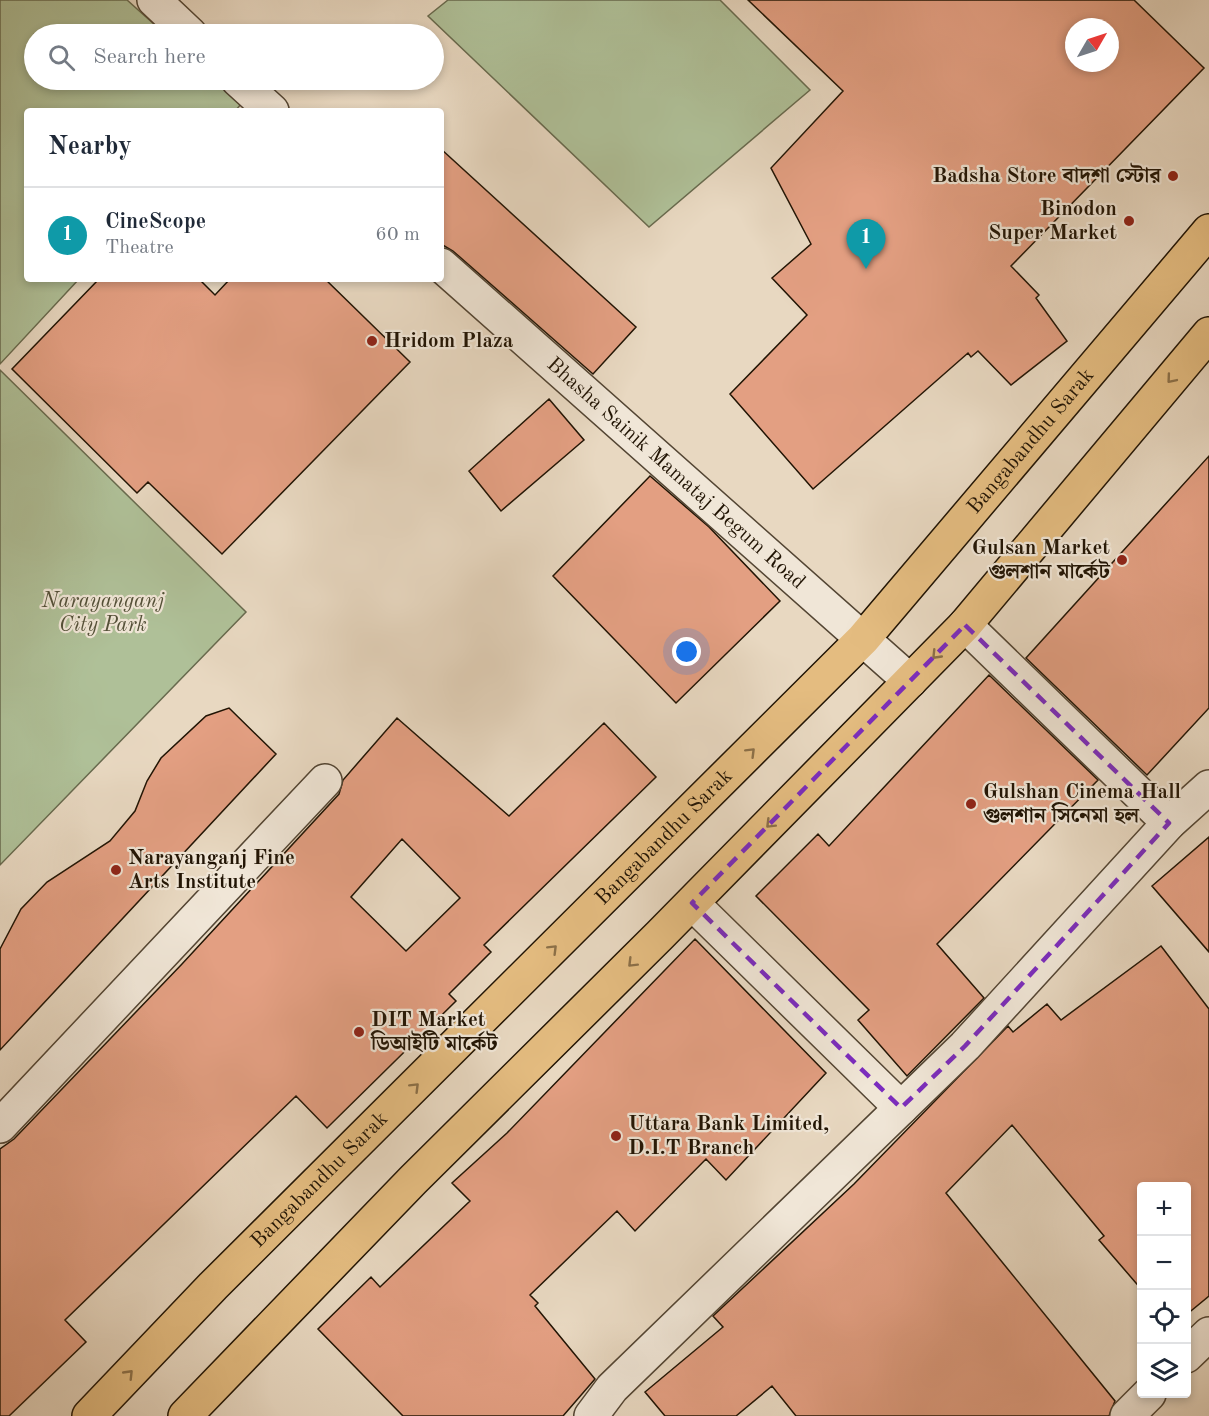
<!DOCTYPE html>
<html lang="en">
<head>
<meta charset="utf-8">
<style>
  :root { --surface:#fff; --page:#f6f6f7; --text:#1f2937; --muted:#747a83; --line:#e0e1e3; --accent:#0b8043 }
  body { margin:0; font-family:"Old Standard TT","Noto Serif Bengali",serif; background:var(--page); color:var(--text) }
  .controls { position:absolute; right:18px; bottom:18px; display:grid; overflow:hidden; border-radius:6px; box-shadow:0 3px 9px #0003 }
  .controls button { width:54px; height:54px; display:grid; place-items:center; padding:0; border:0; border-bottom:2px solid var(--line); background:var(--surface); color:var(--text); font:30px sans-serif }
  .compass { position:absolute; left:1065px; top:18px; width:54px; height:54px; border-radius:50%; background:var(--surface); box-shadow:0 3px 9px #0003; rotate:51deg }
  .you { position:absolute; left:687px; top:652px; width:21px; height:21px; margin:-15px; border:4px solid #fff; border-radius:50%; background:#1a73e8; box-shadow:0 0 0 9px #1a73e833 }
  .badge { display:grid; place-items:center; width:39px; height:39px; border-radius:50%; background:var(--accent); color:#fff; font-size:20px; font-weight:700 }
  .pin { position:absolute; translate:-50% -50px; filter:drop-shadow(0 2px 3px #0008) }
  .pin::after { content:''; position:absolute; top:32px; width:21px; height:18px; background:inherit; clip-path:polygon(0 0,100% 0,50% 100%) }
  .list { margin:0; padding:0; list-style:none }
  h2 { display:flex; justify-content:space-between; align-items:center; height:78px; margin:0; padding:0 24px; font-size:26px }
  h2 small { font-size:20px; font-weight:400; color:var(--muted) }
  .list li { display:grid; grid-template-columns:39px 1fr auto; gap:18px; align-items:center; box-sizing:border-box; height:96px; padding:0 24px; border-top:2px solid var(--line) }
  .list b { display:block; font-size:22px; white-space:nowrap }
  .list p { margin:0; font-size:20px; white-space:nowrap; color:var(--muted) }
  .list em { font-size:20px; font-style:normal; color:var(--muted) }
  .icon { flex:none; width:33px; height:33px; fill:none; stroke:currentColor; stroke-width:2; stroke-linecap:round; stroke-linejoin:round }
  .map { position:relative; flex:none; width:1209px; height:1416px; overflow:hidden }
  .search { position:absolute; background:var(--surface); box-shadow:0 3px 9px #0003; left:24px; top:24px; width:420px; height:66px; display:flex; align-items:center; gap:15px; box-sizing:border-box; padding:0 21px; border-radius:33px; color:var(--muted); font-size:22px }
  .panel { position:absolute; background:var(--surface); box-shadow:0 3px 9px #0003; left:24px; top:108px; width:420px; height:174px; border-radius:6px }
  .map>svg:first-child { display:block }
  .green { fill:#afc098; stroke:#686a4e; stroke-width:1.5 }
  .building { fill:#e39f82; stroke:#211404; stroke-width:1.5; fill-rule:evenodd }
  .lines { fill:none; stroke-linecap:round; stroke-linejoin:round }
  .minor-casing { stroke:#534533; stroke-width:36 }
  .major-casing { stroke:#211404; stroke-width:36 }
  .minor { stroke:#f0e6d7; stroke-width:33 }
  .major { stroke:#e4bc80; stroke-width:33 }
  .oneway { stroke:#8c7048 }
  .marked { fill:none; stroke:#7b2cbf; stroke-width:4.5; stroke-dasharray:12 8; stroke-linejoin:round }
  .poi-dot { fill:#8f2418; stroke:#f0e6d7; stroke-width:2 }
  .labels { text-anchor:middle; dominant-baseline:central; stroke-width:4.5; stroke-linejoin:round; paint-order:stroke }
  .poi-label { font-size:21px; font-weight:bold; fill:#211404; stroke:#f0e6d7; text-anchor:start }
  .street-label { font-size:21px; fill:#211404; stroke:#f0e6d7 }
  .park-label { font-size:21px; font-style:italic; fill:#535038; stroke:#f0e6d7 }
</style>
</head>
<body>
<div class="map">
<svg width="1209" height="1416" viewBox="0 0 1209 1416">
  <rect width="100%" height="100%" fill="#e8d8c1"/>
  <filter id="stains"><feTurbulence type="fractalNoise" baseFrequency=".00333" numOctaves="4"/><feColorMatrix values="0 0 0 0 .2 0 0 0 0 .09 0 0 0 0 .02 0 0 0 .5 -.17"/></filter>
  <radialGradient id="worn" r=".72"><stop offset=".6" stop-color="#630" stop-opacity="0"/><stop offset="1" stop-color="#630" stop-opacity=".3"/></radialGradient>
  <path class="green" d="M 0,0 L 127,0 L 165,34 L 34,34 L 34,80 L 215,80 L 242,103 L 235,111 L 27,111 L 27,279 L 79,279 L 0,364 Z
    M 448,0 L 720,0 L 810,90 L 649,227 L 428,16 Z
    M 0,370 L 246,612 L 0,865 Z"/>
  <path class="building" d="M 748,0 L 1134,0 L 1204,68 L 1011,266 L 1039,295 L 1036,298 L 1067,341 L 1011,385 L 978,351 L 971,357 L 968,353 L 813,489 L 730,394 L 807,315 L 772,278 L 811,244 L 771,168 L 843,91 ZM 1074,27 L 1110,27 L 1110,63 L 1074,63 Z
    M 441,149 L 636,327 L 593,374 L 453,251 L 441,244 Z
    M 99,279 L 199,279 L 215,295 L 230,279 L 325,279 L 410,362 L 222,554 L 148,482 L 137,493 L 12,369 Z
    M 549,399 L 584,440 L 501,511 L 469,471 Z
    M 1209,456 L 1209,708 L 1147,775 L 1026,658 Z
    M 650,476 L 709,527 L 780,601 L 676,703 L 553,576 Z
    M 989,675 L 1098,780 L 937,944 L 984,998 L 907,1076 L 858,1020 L 869,1010 L 756,896 L 818,834 L 829,846 Z
    M 229,708 L 276,754 L 0,1050 L 0,949 L 21,909 L 47,882 L 110,841 L 135,811 L 147,781 L 161,758 L 206,716 Z
    M 397,718 L 509,816 L 604,723 L 656,777 L 484,945 L 491,952 L 449,994 L 456,1001 L 327,1128 L 296,1096 L 65,1320 L 86,1342 L 9,1416 L 0,1416 L 0,1149 L 14,1139 L 182,964 L 339,794 L 343,780 ZM 402,839 L 460,898 L 406,951 L 351,897 Z
    M 1209,837 L 1209,952 L 1152,886 Z
    M 695,939 L 826,1073 L 726,1180 L 706,1159 L 635,1231 L 617,1211 L 530,1295 L 538,1303 L 535,1306 L 595,1379 L 563,1416 L 403,1416 L 318,1329 L 371,1277 L 380,1287 L 470,1201 L 452,1183 L 507,1133 Z
    M 1161,946 L 1209,1009 L 1209,1296 L 1186,1315 L 1186,1186 L 1142,1186 L 1142,1290 L 1099,1240 L 1104,1236 L 1012,1125 L 946,1193 L 1115,1401 L 1109,1416 L 796,1416 L 772,1386 L 736,1416 L 665,1416 L 645,1392 L 723,1327 L 713,1316 L 854,1184 L 1008,1026 L 1013,1032 L 1047,1004 L 1061,1020 Z"/>
  <g class="lines">
    <g class="minor-casing">
      <g id="minor">
        <path d="M 154,0 L 190,34"/>
        <path d="M 238,80 L 272,111"/>
        <path id="s1" d="M 441,265 L 910,681"/>
        <path d="M 965,625 L 1169,823"/>
        <path d="M 692,903 L 901,1108"/>
        <path d="M 0,1126 L 325,781"/>
        <path d="M 1186,1356 L 1209,1334"/>
        <path d="M 591,1416 L 612,1388 L 965,1046 L 1169,823 L 1209,787"/>
        <path d="M 1127,1416 L 1149,1394"/>
      </g>
    </g>
    <g class="major-casing">
      <g id="major">
        <path id="s2" d="M 89,1416 L 213,1286 L 863,639 L 1209,231"/>
        <path d="M 185,1416 L 413,1180 L 660,935 L 965,625 L 1209,334"/>
      </g>
    </g>
    <use href="#minor" class="minor"/>
    <use href="#major" class="major"/>
  </g>
  <defs><path id="oneway-chevron" d="M-2-3.5L2.5 0L-2 3.5" fill="none" stroke-width="1.6" stroke-linecap="round" stroke-linejoin="round" transform="scale(1.5)"/></defs>
  <g class="oneway">
    <use href="#oneway-chevron" transform="translate(1171 379) rotate(130)"/>
    <use href="#oneway-chevron" transform="translate(936 655) rotate(134)"/>
    <use href="#oneway-chevron" transform="translate(751 752) rotate(-45)"/>
    <use href="#oneway-chevron" transform="translate(770 824) rotate(135)"/>
    <use href="#oneway-chevron" transform="translate(553 949) rotate(-45)"/>
    <use href="#oneway-chevron" transform="translate(632 963) rotate(135)"/>
    <use href="#oneway-chevron" transform="translate(415 1087) rotate(-45)"/>
    <use href="#oneway-chevron" transform="translate(129 1374) rotate(-46)"/>
  </g>
  <path class="marked" d="M 965,625 L 1169,823 L 965,1046 L 901,1108 L 692,903 Z"/>
  <g class="poi-dot">
    <circle cx="1173" cy="176" r="6"/>
    <circle cx="1129" cy="221" r="6"/>
    <circle cx="372" cy="341" r="6"/>
    <circle cx="1122" cy="560" r="6"/>
    <circle cx="971" cy="804" r="6"/>
    <circle cx="116" cy="870" r="6"/>
    <circle cx="359" cy="1032" r="6"/>
    <circle cx="616" cy="1136" r="6"/>
  </g>
  <g class="labels">
    <g class="poi-label">
      <text x="1161" y="176" text-anchor="end">Badsha Store বাদশা স্টোর</text>
      <text x="1117" y="209" text-anchor="end">Binodon<tspan x="1117" dy="24">Super Market</tspan></text>
      <text x="384" y="341">Hridom Plaza</text>
      <text x="1110" y="548" text-anchor="end">Gulsan Market<tspan x="1110" dy="24">গুলশান মার্কেট</tspan></text>
      <text x="983" y="792">Gulshan Cinema Hall<tspan x="983" dy="24">গুলশান সিনেমা হল</tspan></text>
      <text x="128" y="858">Narayanganj Fine<tspan x="128" dy="24">Arts Institute</tspan></text>
      <text x="371" y="1020">DIT Market<tspan x="371" dy="24">ডিআইটি মার্কেট</tspan></text>
      <text x="628" y="1124">Uttara Bank Limited,<tspan x="628" dy="24">D.I.T Branch</tspan></text>
    </g>
    <g class="street-label">
      <text stroke="none"><textPath href="#s2" startOffset="1356">Bangabandhu Sarak</textPath></text>
      <text stroke="none"><textPath href="#s1" startOffset="314">Bhasha Sainik Mamataj Begum Road</textPath></text>
      <text stroke="none"><textPath href="#s2" startOffset="816">Bangabandhu Sarak</textPath></text>
      <text stroke="none"><textPath href="#s2" startOffset="330">Bangabandhu Sarak</textPath></text>
    </g>
    <g class="park-label">
      <text x="103" y="601">Narayanganj<tspan x="103" dy="24">City Park</tspan></text>
    </g>
  </g>
  <rect width="100%" height="100%" filter="url(#stains)"/>
  <rect width="100%" height="100%" fill="url(#worn)"/>
</svg>
<div class="controls">
<button>+</button>
<button>−</button>
<button><svg class="icon" aria-label="locate" viewBox="0 0 24 24"><circle cx="12" cy="12" r="6"/><path d="M12 2v4M12 18v4M2 12h4M18 12h4"/></svg></button>
<button><svg class="icon" aria-label="layers" viewBox="0 0 24 24"><path d="M12 4l9 5-9 5-9-5zM3 14l9 5 9-5"/></svg></button>
</div>
<svg class="compass" viewBox="-18 -18 36 36"><path d="M0-13l5 13h-10z" fill="#e53935"/><path d="M0 13l5-13h-10z" fill="#747a83"/></svg>
<div class="you"></div>
<div class="pin badge" style="left:866px;top:269px;background:#0f9aa8">1</div>
<div class="search"><svg class="icon" aria-label="search" viewBox="0 0 24 24"><circle cx="10" cy="10" r="6"/><path d="M15 15l6 6"/></svg>Search here</div>
<section class="panel">
<h2>Nearby<small></small></h2>
<ul class="list">
<li><span class="badge" style="background:#0f9aa8">1</span><div><b>CineScope</b><p>Theatre</p></div><em>60 m</em></li>
</ul>
</section>
</div>
</body>
</html>
